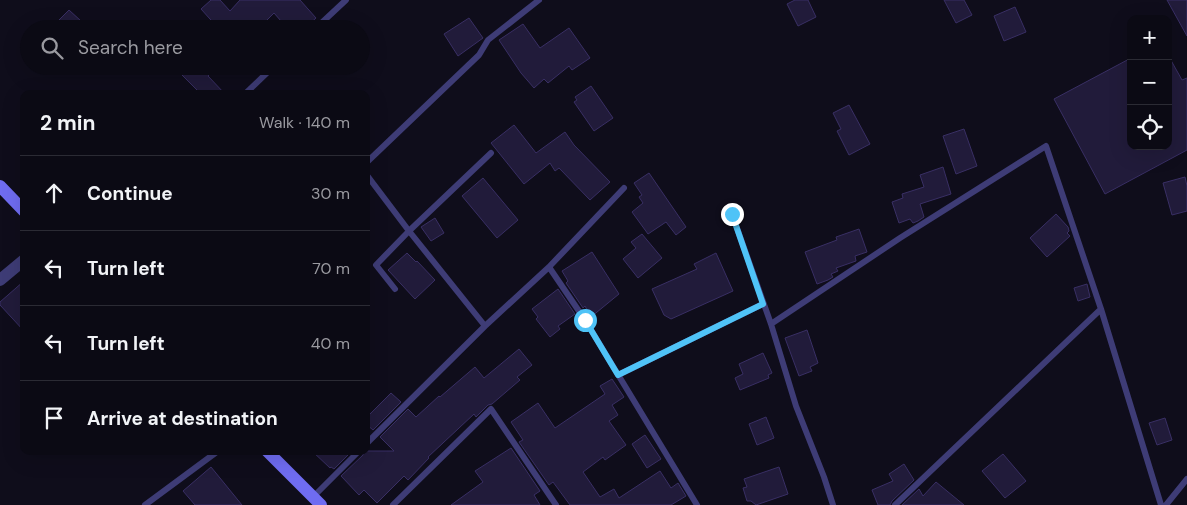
<!DOCTYPE html>
<html lang="en">
<head>
<meta charset="utf-8">
<style>
  :root { --surface:#0b0a14; --page:#191822; --text:#f1f3f6; --muted:#9a9aa0; --line:#2b2b34 }
  body { margin:0; font-family:"DM Sans",sans-serif; background:var(--page); color:var(--text) }
  .controls { position:absolute; right:15px; top:15px; display:grid; overflow:hidden; border-radius:10px; box-shadow:0 5px 20px #0002 }
  .controls button { width:45px; height:45px; display:grid; place-items:center; padding:0; border:0; border-bottom:1px solid var(--line); background:var(--surface); color:var(--text); font:25px sans-serif }
  .stop { position:absolute; width:15px; height:15px; margin:-11px; border:4px solid #4fc3f7; border-radius:50%; background:#fff }
  .stop.end { background:#4fc3f7; border-color:#fff; box-shadow:0 1px 5px #0008 }
  .list { margin:0; padding:0; list-style:none }
  h2 { display:flex; justify-content:space-between; align-items:center; height:65px; margin:0; padding:0 20px; font-size:21px }
  h2 small { font-size:16px; font-weight:400; color:var(--muted) }
  .list li { display:grid; grid-template-columns:32px 1fr auto; gap:15px; align-items:center; box-sizing:border-box; height:75px; padding:0 20px; border-top:1px solid var(--line) }
  .list b { display:block; font-size:19px; white-space:nowrap }
  .list em { font-size:16px; font-style:normal; color:var(--muted) }
  .icon { flex:none; width:28px; height:28px; fill:none; stroke:currentColor; stroke-width:2; stroke-linecap:round; stroke-linejoin:round }
  .map { position:relative; flex:none; width:1187px; height:505px; overflow:hidden }
  .search { position:absolute; background:var(--surface); box-shadow:0 5px 20px #0002; left:20px; top:20px; width:350px; height:55px; display:flex; align-items:center; gap:12px; box-sizing:border-box; padding:0 18px; border-radius:28px; color:var(--muted); font-size:19px }
  .panel { position:absolute; background:var(--surface); box-shadow:0 5px 20px #0002; left:20px; top:90px; width:350px; height:365px; border-radius:10px }
  .map>svg:first-child { display:block }
  .building { fill:#211b3a; stroke:#392f64 }
  .lines { fill:none; stroke-linecap:round; stroke-linejoin:round }
  .service { stroke:#3e3c76; stroke-width:6 }
  .minor { stroke:#3e3c76; stroke-width:12 }
  .secondary { stroke:#6f6cf1; stroke-width:12 }
  .route { stroke:#4fc3f7; stroke-width:6 }
</style>
</head>
<body>
<div class="map">
<svg width="1187" height="505" viewBox="0 0 1187 505">
  <rect width="100%" height="100%" fill="#0f0d1b"/>
  <path class="building" d="M 211,0 L 220,0 L 230,11 L 240,0 L 300,0 L 316,18 L 304,29 L 288,29 L 274,13 L 258,29 L 219,29 L 201,9 Z
    M 795,0 L 808,0 L 816,17 L 798,26 L 787,4 Z
    M 944,0 L 964,0 L 972,15 L 956,23 Z
    M 1167,0 L 1187,0 L 1187,36 Z
    M 1015,7 L 1026,32 L 1004,41 L 994,16 Z
    M 69,10 L 81,21 L 74,29 L 50,29 Z
    M 469,18 L 483,38 L 458,56 L 444,34 Z
    M 523,24 L 540,48 L 569,28 L 590,58 L 572,70 L 569,66 L 548,83 L 544,79 L 534,88 L 521,73 L 499,40 Z
    M 1168,55 L 1182,80 L 1187,78 L 1187,150 L 1105,194 L 1054,99 L 1131,58 L 1131,146 L 1168,146 Z
    M 173,66 L 217,66 L 208,76 L 225,94 L 201,94 Z
    M 591,86 L 613,118 L 594,131 L 574,102 L 577,100 L 575,97 Z
    M 849,105 L 870,144 L 849,155 L 837,131 L 841,129 L 833,113 Z
    M 514,125 L 536,153 L 565,132 L 574,145 L 610,182 L 590,200 L 559,168 L 555,171 L 550,163 L 524,184 L 491,143 Z
    M 964,129 L 977,166 L 956,174 L 943,136 Z
    M 943,167 L 951,194 L 920,204 L 924,217 L 918,221 L 913,223 L 910,219 L 899,223 L 892,202 L 903,198 L 902,194 L 924,187 L 920,175 Z
    M 649,173 L 686,227 L 676,235 L 666,222 L 648,234 L 632,212 L 643,203 L 639,197 L 642,195 L 634,183 Z
    M 1185,177 L 1187,186 L 1187,211 L 1172,215 L 1163,183 Z
    M 483,178 L 518,220 L 497,238 L 462,196 Z
    M 1056,214 L 1068,227 L 1069,231 L 1067,233 L 1070,236 L 1047,257 L 1030,238 Z
    M 435,218 L 444,233 L 431,241 L 421,227 Z
    M 859,229 L 867,252 L 855,256 L 856,261 L 836,268 L 838,271 L 831,274 L 833,277 L 828,280 L 817,284 L 805,252 L 837,240 L 836,237 Z
    M 642,234 L 662,258 L 638,278 L 623,259 L 636,248 L 631,242 Z
    M 592,252 L 619,294 L 591,317 L 585,306 L 583,308 L 566,283 L 568,281 L 562,271 Z
    M 407,253 L 416,262 L 417,261 L 435,280 L 415,299 L 388,270 Z
    M 716,253 L 733,291 L 671,319 L 664,315 L 652,289 L 697,269 L 694,264 Z
    M 24,281 L 24,331 L 0,305 L 0,302 Z
    M 1087,284 L 1090,297 L 1078,301 L 1074,288 Z
    M 558,289 L 575,314 L 558,326 L 560,329 L 550,337 L 536,319 L 538,317 L 532,309 Z
    M 807,330 L 818,363 L 810,367 L 812,371 L 799,376 L 785,338 Z
    M 519,349 L 532,365 L 517,377 L 520,380 L 492,404 L 488,405 L 476,417 L 474,414 L 428,457 L 429,458 L 408,480 L 404,476 L 377,503 L 364,490 L 359,495 L 341,476 L 363,455 L 364,451 L 394,451 L 380,437 L 408,409 L 416,417 L 439,396 L 440,397 L 475,367 L 484,378 Z
    M 763,353 L 772,373 L 768,375 L 769,378 L 740,390 L 735,378 L 743,374 L 739,364 Z
    M 612,379 L 624,397 L 612,405 L 618,415 L 609,421 L 626,445 L 605,460 L 603,457 L 583,472 L 600,497 L 614,489 L 619,498 L 660,471 L 671,488 L 678,483 L 686,496 L 671,505 L 570,505 L 553,482 L 549,485 L 519,442 L 523,440 L 511,422 L 538,403 L 555,428 L 605,394 L 600,386 Z
    M 391,393 L 401,402 L 373,430 L 366,424 L 366,418 Z
    M 766,417 L 774,438 L 757,445 L 749,424 Z
    M 1165,418 L 1172,440 L 1157,445 L 1149,423 Z
    M 645,435 L 661,459 L 647,468 L 632,444 Z
    M 511,448 L 540,491 L 534,495 L 540,505 L 451,505 L 483,482 L 475,471 Z
    M 312,451 L 352,451 L 334,469 L 331,467 L 330,468 Z
    M 1003,454 L 1026,481 L 1005,498 L 982,471 Z
    M 904,464 L 914,480 L 892,501 L 890,505 L 878,505 L 872,490 L 893,481 L 889,474 Z
    M 211,467 L 242,505 L 195,505 L 183,491 Z
    M 779,467 L 788,494 L 756,505 L 751,501 L 747,501 L 743,488 L 747,487 L 744,479 Z
    M 936,482 L 964,505 L 902,505 L 919,489 L 923,496 Z"/>
  <g class="lines">
    <path class="service" d="M 315,29 L 346,0
      M 245,94 L 274,66
      M 366,163 L 479,55 L 488,40 L 539,0
      M 366,174 L 409,231 L 485,326
      M 732,214 L 771,324 L 796,406 L 824,477 L 833,505
      M 549,267 L 585,320 L 697,505
      M 395,289 L 376,265 L 409,231 L 491,153
      M 771,324 L 900,238 L 1046,146 L 1101,309 L 1161,505
      M 618,375 L 763,304
      M 366,444 L 485,326 L 549,267 L 624,188
      M 313,497 L 359,451
      M 145,505 L 218,451
      M 393,505 L 491,409 L 556,505
      M 895,505 L 1101,309
      M 1166,505 L 1187,479"/>
    <path class="minor" d="M 0,280 L 24,260"/>
    <path class="secondary" d="M 0,186 L 24,211
      M 267,451 L 321,505"/>
  </g>
  <g class="lines">
    <path class="route" d="M 585,320 L 618,375 L 763,304 L 732,214"/>
  </g>
</svg>
<div class="controls">
<button>+</button>
<button>−</button>
<button><svg class="icon" aria-label="locate" viewBox="0 0 24 24"><circle cx="12" cy="12" r="6"/><path d="M12 2v4M12 18v4M2 12h4M18 12h4"/></svg></button>
</div>
<div class="stop" style="left:585px;top:320px"></div>
<div class="stop end" style="left:732px;top:214px"></div>
<div class="search"><svg class="icon" aria-label="search" viewBox="0 0 24 24"><circle cx="10" cy="10" r="6"/><path d="M15 15l6 6"/></svg>Search here</div>
<section class="panel">
<h2>2 min<small>Walk · 140 m</small></h2>
<ul class="list">
<li><svg class="icon" aria-label="ahead" viewBox="0 0 24 24"><path d="M12 20V5M6 11l6-6 6 6"/></svg><div><b>Continue</b></div><em>30 m</em></li>
<li><svg class="icon" aria-label="left" viewBox="0 0 24 24"><path d="M17 20v-9H6M10 6l-5 5 5 5"/></svg><div><b>Turn left</b></div><em>70 m</em></li>
<li><svg class="icon" aria-label="left" viewBox="0 0 24 24"><path d="M17 20v-9H6M10 6l-5 5 5 5"/></svg><div><b>Turn left</b></div><em>40 m</em></li>
<li><svg class="icon" aria-label="arrive" viewBox="0 0 24 24"><path d="M6 21V4h12l-3 4 3 4H6"/></svg><div><b>Arrive at destination</b></div></li>
</ul>
</section>
</div>
</body>
</html>
